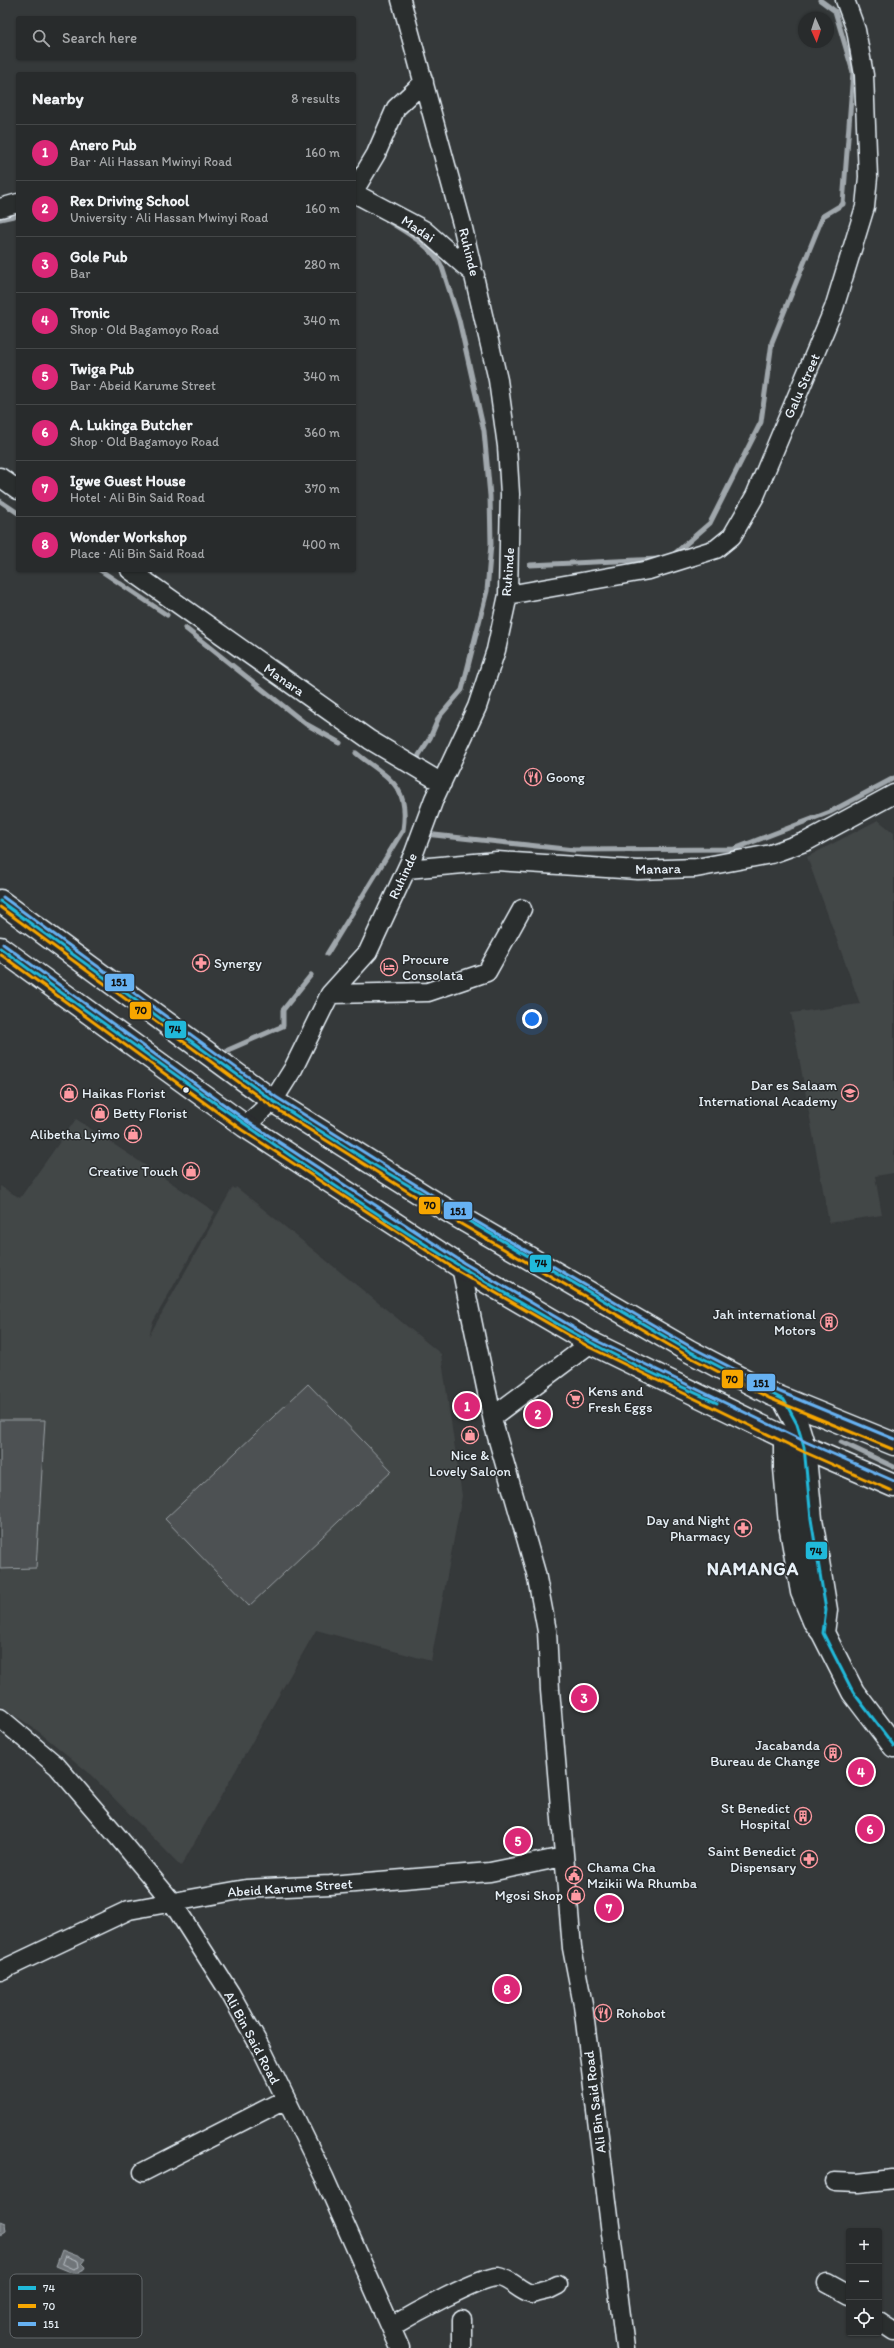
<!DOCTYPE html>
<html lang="en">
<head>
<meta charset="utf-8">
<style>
  :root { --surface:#282b2c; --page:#303334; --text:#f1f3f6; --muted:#a5a7a9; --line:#444748; --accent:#db2777 }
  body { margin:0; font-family:Itim,sans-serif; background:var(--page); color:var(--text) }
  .controls { position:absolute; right:12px; bottom:12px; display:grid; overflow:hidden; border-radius:4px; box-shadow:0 1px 3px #0004 }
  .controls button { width:36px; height:36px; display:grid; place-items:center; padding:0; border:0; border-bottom:1px solid var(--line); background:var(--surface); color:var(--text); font:20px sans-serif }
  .compass { position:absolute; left:798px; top:12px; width:36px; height:36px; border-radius:50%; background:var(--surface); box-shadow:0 1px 3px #0004; rotate:177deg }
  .you { position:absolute; left:532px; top:1019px; width:14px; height:14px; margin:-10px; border:3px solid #fff; border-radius:50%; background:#1a73e8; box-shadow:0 0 0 6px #1a73e833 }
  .badge { display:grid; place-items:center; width:26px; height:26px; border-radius:50%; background:var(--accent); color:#fff; font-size:13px; font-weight:700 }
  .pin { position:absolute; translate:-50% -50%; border:2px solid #fff; box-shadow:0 1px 4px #0006 }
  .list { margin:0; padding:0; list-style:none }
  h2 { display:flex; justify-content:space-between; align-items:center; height:52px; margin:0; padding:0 16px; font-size:17px }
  h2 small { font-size:13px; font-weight:400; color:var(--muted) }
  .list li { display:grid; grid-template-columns:26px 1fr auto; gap:12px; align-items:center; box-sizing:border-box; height:56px; padding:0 16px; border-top:1px solid var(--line) }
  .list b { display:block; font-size:15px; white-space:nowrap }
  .list p { margin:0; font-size:13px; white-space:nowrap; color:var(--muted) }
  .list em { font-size:13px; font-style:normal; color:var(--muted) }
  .icon { flex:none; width:22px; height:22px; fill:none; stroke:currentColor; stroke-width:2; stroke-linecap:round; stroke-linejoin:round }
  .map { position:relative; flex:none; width:894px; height:2348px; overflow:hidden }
  .search { position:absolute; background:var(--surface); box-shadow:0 1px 3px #0004; left:16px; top:16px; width:340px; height:44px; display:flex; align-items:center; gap:10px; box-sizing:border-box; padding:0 14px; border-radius:4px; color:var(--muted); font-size:15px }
  .panel { position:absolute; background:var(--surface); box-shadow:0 1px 3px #0004; left:16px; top:72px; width:340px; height:500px; border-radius:4px }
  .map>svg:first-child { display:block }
  .built { fill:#424647 }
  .green { fill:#4d5152; stroke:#9aa1a5 }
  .water { fill:#707579; stroke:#a0a7ac }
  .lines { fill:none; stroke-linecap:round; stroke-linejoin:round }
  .shore { stroke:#b8bfc5; stroke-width:1 }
  .stream { stroke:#a0a7ac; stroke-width:5 }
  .minor-casing { stroke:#e8f1f8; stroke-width:21 }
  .tertiary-casing { stroke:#e8f1f8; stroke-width:25 }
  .trunk-casing { stroke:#e8f1f8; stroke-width:25 }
  .minor { stroke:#2a2d2e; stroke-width:18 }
  .tertiary { stroke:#2a2d2e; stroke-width:22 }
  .trunk { stroke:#2a2d2e; stroke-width:22 }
  .bus-1-casing { stroke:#2a2d2e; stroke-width:6 }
  .bus-2-casing { stroke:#2a2d2e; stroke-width:6 }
  .bus-3-casing { stroke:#2a2d2e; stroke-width:6 }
  .bus-1 { stroke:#20b9da; stroke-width:3 }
  .bus-2 { stroke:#f7a600; stroke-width:3 }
  .bus-3 { stroke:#66b1f2; stroke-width:3 }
  .bus-dot { fill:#e8f1f8; stroke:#2a2d2e; stroke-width:1.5 }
  .labels { text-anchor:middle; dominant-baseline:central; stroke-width:3; stroke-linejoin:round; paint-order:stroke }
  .street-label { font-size:14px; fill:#e8f1f8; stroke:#2a2d2e }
  .poi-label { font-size:14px; fill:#e8f1f8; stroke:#2a2d2e; text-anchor:end }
  .district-label { font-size:18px; font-weight:bold; letter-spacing:1px; fill:#e8f1f8; stroke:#2a2d2e }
  .key { fill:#2a2d2e; stroke:#63686b; stroke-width:1 }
  .key-label { font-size:11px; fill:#e8f1f8 }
  .line-badge { stroke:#2a2d2e; stroke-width:1.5 }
  .pale-badge-label { font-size:11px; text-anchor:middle; font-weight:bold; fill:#111 }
</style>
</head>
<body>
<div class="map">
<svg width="894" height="2348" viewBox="0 0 894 2348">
  <rect width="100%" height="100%" fill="#35393a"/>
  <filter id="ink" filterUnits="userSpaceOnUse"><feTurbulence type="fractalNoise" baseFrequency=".025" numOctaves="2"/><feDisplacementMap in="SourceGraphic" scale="8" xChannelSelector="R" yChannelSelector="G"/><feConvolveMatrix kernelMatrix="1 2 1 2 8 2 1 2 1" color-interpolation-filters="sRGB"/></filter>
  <g filter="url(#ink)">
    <path class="built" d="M 878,820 L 894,833 L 894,1173 L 875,1176 L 882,1215 L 829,1223 L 791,1013 L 860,1004 L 807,857 Z
      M 76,1119 L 215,1212 L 153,1322 L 149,1336 L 233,1187 L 235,1189 L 236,1187 L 441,1354 L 462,1496 L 431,1661 L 316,1630 L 181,1866 L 88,1772 L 39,1732 L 0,1705 L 0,1186 L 20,1198 Z"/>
    <path class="green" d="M 308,1384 L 392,1471 L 249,1606 L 165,1519 Z
      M 0,1420 L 45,1420 L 36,1568 L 0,1569 Z"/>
    <path class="water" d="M 0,2221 L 5,2223 L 6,2231 L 0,2235 Z
      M 62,2250 L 85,2259 L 82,2263 L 86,2267 L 85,2269 L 80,2271 L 78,2275 L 56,2266 Z"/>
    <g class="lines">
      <path class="shore" d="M 66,2256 L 78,2261 L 79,2267 L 74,2269 L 63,2264 Z"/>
      <path class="stream" d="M 0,219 L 18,215
        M 388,221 C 407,233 432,246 442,267 L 459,320 L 484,431 L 490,496 L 491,544 L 487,591 L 462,690 L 439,717 L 430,738 L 419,755 L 417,764
        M 0,501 L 18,513
        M 672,556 L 710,523 L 761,422 L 772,342 L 823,216 L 843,204 L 853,72 L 835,11 L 820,0
        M 530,565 L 659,559
        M 100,570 L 167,615
        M 185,628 L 306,724 L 340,743
        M 275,662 L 295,676
        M 425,834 L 574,850 L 734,849 L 830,812 L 894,778
        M 327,954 L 403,830 C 410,784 388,779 356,753
        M 228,1050 L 283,1026 L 283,1010 L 311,975
        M 841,1442 L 894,1467"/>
      <g class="minor-casing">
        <path id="minor" d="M 354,191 L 376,154 L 396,108 L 424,82
          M 354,193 L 424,230 L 475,275
          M 0,208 L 18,203
          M 0,477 L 18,490
          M 130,570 L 370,740 L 442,783
          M 508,595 L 649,570 L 716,549 L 732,536 L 755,496 L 834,308 L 865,207 L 868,177 L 864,75 L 856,30 L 845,0
          M 407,869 L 497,861 L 638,870 L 696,868 L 771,854 L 807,841 L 894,794
          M 330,994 L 428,992 L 487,972 L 522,909
          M 245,1126 L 273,1101 L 293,1069 L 330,994 L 368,952 L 414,853 L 434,799 L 477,707 L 496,650 L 508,595 L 510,494 L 507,446 L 498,380 L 462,224 L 401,0
          M 461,1267 L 494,1426 L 536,1573 L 547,1631 L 550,1690 L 572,1948 L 583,2005 L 625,2348
          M 492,1417 L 591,1343
          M 0,1718 L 57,1766 L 118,1837 L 172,1902 L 230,1993 L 263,2052 L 324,2177 L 400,2348
          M 0,1971 L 129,1910 L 246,1889 L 330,1885 L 490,1872 L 563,1857
          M 143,2172 L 284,2100
          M 835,2182 L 858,2183 L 894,2179
          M 827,2283 L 849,2295
          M 879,2321 L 894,2331
          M 391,2327 C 408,2317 482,2275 499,2277 C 511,2279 519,2291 531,2294 L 548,2290 L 558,2285
          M 462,2348 L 462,2319"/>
      </g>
      <g class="tertiary-casing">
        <path id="tertiary" d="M 784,1400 L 797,1424 L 804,1447 L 811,1519 L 826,1610 L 823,1633
          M 785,1437 L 785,1468 L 790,1524 L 802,1592 L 814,1621 L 823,1633 L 853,1692 L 894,1746"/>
      </g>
      <g class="trunk-casing">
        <path id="trunk" d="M 0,901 L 273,1101 L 445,1209 L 689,1351 L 771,1394 L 894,1444
          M 0,948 L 245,1126 L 461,1267 L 591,1343 L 804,1447 L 894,1486"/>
      </g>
      <use href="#minor" class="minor"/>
      <use href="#tertiary" class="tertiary"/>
      <use href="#trunk" class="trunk"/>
      <g class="bus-1-casing">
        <path id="bus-1" d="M 0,901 L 273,1101 L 374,1165 L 689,1351 L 784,1400 L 797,1424 L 804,1447 L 811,1519 L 826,1610 L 823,1633 L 853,1692 L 894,1746
          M 0,948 C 191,1087 382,1228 590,1342 C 631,1365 675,1383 717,1403"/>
      </g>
      <g class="bus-2-casing">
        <path id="bus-2" d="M 0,907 L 270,1105 L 442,1213 L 686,1355 L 769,1398 L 892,1449
          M 0,954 L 242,1130 L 458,1271 L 589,1347 L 802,1451 L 892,1491"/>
      </g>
      <g class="bus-3-casing">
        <path id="bus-3" d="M 3,897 L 276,1097 L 448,1205 L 691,1347 L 773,1389 L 894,1439
          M 3,944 L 248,1122 L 464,1263 L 593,1339 L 806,1442 L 894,1481"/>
      </g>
      <use href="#bus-1" class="bus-1"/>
      <use href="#bus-2" class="bus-2"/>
      <use href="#bus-3" class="bus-3"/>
    </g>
  </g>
  <defs>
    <g id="restaurant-ring" transform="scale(0.9)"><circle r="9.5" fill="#2a2d2e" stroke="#ff9aa2" stroke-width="1.5"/><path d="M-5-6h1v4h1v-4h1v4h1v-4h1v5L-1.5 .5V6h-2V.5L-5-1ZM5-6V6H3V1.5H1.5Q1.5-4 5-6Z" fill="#ff9aa2"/></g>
    <g id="pharmacy-ring" transform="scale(0.9)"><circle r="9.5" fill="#2a2d2e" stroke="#ff9aa2" stroke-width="1.5"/><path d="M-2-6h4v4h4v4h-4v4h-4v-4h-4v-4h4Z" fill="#ff9aa2"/></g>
    <g id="hotel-ring" transform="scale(0.9)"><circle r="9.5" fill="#2a2d2e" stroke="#ff9aa2" stroke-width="1.5"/><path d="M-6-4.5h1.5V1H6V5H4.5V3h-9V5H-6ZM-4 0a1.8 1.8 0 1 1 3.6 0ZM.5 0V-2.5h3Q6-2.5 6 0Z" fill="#ff9aa2"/></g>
    <g id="shop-ring" transform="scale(0.9)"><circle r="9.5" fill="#2a2d2e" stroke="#ff9aa2" stroke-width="1.5"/><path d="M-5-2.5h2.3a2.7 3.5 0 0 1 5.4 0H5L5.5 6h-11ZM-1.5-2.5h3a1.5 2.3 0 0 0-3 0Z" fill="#ff9aa2"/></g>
    <g id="school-ring" transform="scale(0.9)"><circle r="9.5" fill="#2a2d2e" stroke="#ff9aa2" stroke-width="1.5"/><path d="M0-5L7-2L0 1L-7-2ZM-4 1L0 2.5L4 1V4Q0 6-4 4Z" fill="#ff9aa2"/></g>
    <g id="building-ring" transform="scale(0.9)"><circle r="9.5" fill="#2a2d2e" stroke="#ff9aa2" stroke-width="1.5"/><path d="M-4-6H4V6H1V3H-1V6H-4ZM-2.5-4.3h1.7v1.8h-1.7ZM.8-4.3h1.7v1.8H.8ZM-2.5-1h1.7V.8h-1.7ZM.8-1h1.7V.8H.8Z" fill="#ff9aa2"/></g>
    <g id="supermarket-ring" transform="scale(0.9)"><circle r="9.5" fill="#2a2d2e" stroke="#ff9aa2" stroke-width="1.5"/><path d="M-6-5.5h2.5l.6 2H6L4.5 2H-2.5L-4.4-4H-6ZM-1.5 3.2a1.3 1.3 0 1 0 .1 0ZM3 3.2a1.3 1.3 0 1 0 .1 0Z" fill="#ff9aa2"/></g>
    <g id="civic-ring" transform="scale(0.9)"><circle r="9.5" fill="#2a2d2e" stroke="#ff9aa2" stroke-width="1.5"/><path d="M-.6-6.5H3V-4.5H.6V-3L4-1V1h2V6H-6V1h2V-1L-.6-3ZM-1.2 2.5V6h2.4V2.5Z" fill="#ff9aa2"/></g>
  </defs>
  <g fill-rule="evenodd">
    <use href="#restaurant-ring" x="533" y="777"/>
    <use href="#pharmacy-ring" x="201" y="963"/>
    <use href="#hotel-ring" x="389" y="967"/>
    <use href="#shop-ring" x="69" y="1093"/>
    <use href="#school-ring" x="850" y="1093"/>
    <use href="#shop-ring" x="100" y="1113"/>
    <use href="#shop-ring" x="133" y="1134"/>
    <use href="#shop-ring" x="191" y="1171"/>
    <use href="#building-ring" x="829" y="1322"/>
    <use href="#supermarket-ring" x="575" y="1399"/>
    <use href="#shop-ring" x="470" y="1435"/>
    <use href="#pharmacy-ring" x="743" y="1528"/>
    <use href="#building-ring" x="833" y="1753"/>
    <use href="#building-ring" x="803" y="1816"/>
    <use href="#pharmacy-ring" x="809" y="1859"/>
    <use href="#civic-ring" x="574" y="1875"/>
    <use href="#shop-ring" x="576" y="1895"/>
    <use href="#restaurant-ring" x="603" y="2013"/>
  </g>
  <circle class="bus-dot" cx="186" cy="1090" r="3.5"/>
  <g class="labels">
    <g class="street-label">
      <text transform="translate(418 229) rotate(34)">Madai</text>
      <text transform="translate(469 252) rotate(76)">Ruhinde</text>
      <text transform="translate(802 386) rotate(-66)">Galu Street</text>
      <text transform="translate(508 572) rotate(-86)">Ruhinde</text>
      <text transform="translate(284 680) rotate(35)">Manara</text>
      <text transform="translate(658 869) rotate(-1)">Manara</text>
      <text transform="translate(403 876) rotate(-65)">Ruhinde</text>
      <text transform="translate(290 1888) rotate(-4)">Abeid Karume Street</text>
      <text transform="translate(252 2038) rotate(62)">Ali Bin Said Road</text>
      <text transform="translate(595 2102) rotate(-97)">Ali Bin Said Road</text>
    </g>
    <g class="poi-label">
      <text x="546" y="777" text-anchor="start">Goong</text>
      <text x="402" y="959" text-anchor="start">Procure<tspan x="402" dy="16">Consolata</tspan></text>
      <text x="214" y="963" text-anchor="start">Synergy</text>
      <text x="837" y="1085">Dar es Salaam<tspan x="837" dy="16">International Academy</tspan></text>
      <text x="82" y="1093" text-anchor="start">Haikas Florist</text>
      <text x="113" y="1113" text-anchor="start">Betty Florist</text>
      <text x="120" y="1134">Alibetha Lyimo</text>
      <text x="178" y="1171">Creative Touch</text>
      <text x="816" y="1314">Jah international<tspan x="816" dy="16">Motors</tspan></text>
      <text x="588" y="1391" text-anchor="start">Kens and<tspan x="588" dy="16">Fresh Eggs</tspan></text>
      <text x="470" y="1455" text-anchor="middle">Nice &amp;<tspan x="470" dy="16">Lovely Saloon</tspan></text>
      <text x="730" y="1520">Day and Night<tspan x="730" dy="16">Pharmacy</tspan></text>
      <text x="820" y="1745">Jacabanda<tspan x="820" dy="16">Bureau de Change</tspan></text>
      <text x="790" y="1808">St Benedict<tspan x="790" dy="16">Hospital</tspan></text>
      <text x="796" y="1851">Saint Benedict<tspan x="796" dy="16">Dispensary</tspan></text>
      <text x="587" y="1867" text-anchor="start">Chama Cha<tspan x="587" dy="16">Mzikii Wa Rhumba</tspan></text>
      <text x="563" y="1895">Mgosi Shop</text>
      <text x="616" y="2013" text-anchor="start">Rohobot</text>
    </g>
    <g class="district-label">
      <text x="753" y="1569">NAMANGA</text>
    </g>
  </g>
  <rect x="10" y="2274" width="132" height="64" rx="6" class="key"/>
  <rect x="18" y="2286" width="18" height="4" fill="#20b9da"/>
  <rect x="18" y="2304" width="18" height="4" fill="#f7a600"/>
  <rect x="18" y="2322" width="18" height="4" fill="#66b1f2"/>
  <g class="key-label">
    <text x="43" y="2292">74</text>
    <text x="43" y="2310">70</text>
    <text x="43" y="2328">151</text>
  </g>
  <g class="line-badge">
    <rect x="104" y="973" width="31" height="19" rx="4" fill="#66b1f2"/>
    <rect x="129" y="1001" width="23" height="19" rx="4" fill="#f7a600"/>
    <rect x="164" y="1020" width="23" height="19" rx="4" fill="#20b9da"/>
    <rect x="418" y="1196" width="23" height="19" rx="4" fill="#f7a600"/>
    <rect x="443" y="1201" width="30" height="19" rx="4" fill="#66b1f2"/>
    <rect x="529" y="1254" width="23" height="19" rx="4" fill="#20b9da"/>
    <rect x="721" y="1369" width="23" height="20" rx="4" fill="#f7a600"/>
    <rect x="746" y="1373" width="30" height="19" rx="4" fill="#66b1f2"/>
    <rect x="805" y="1541" width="23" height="19" rx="4" fill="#20b9da"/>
  </g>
  <g class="pale-badge-label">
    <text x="119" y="986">151</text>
    <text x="141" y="1014">70</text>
    <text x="175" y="1033">74</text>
    <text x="430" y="1209">70</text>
    <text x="458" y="1215">151</text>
    <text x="541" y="1267">74</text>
    <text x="732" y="1383">70</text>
    <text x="761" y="1387">151</text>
    <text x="816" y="1555">74</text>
  </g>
</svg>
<div class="controls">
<button>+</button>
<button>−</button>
<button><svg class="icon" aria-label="locate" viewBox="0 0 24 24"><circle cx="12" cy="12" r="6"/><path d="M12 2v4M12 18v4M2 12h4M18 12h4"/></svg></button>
</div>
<svg class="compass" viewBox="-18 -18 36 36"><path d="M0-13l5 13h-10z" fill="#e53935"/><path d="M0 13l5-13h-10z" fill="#a5a7a9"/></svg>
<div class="you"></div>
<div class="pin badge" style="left:467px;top:1406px">1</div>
<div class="pin badge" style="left:538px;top:1414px">2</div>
<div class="pin badge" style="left:584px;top:1698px">3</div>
<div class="pin badge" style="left:861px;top:1772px">4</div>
<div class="pin badge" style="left:518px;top:1841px">5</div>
<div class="pin badge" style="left:870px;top:1829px">6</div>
<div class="pin badge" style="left:609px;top:1908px">7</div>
<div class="pin badge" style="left:507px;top:1989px">8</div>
<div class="search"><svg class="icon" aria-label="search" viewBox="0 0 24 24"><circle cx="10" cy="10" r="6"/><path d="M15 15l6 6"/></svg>Search here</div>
<section class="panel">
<h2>Nearby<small>8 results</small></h2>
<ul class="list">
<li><span class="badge">1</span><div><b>Anero Pub</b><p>Bar · Ali Hassan Mwinyi Road</p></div><em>160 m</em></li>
<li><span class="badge">2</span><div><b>Rex Driving School</b><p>University · Ali Hassan Mwinyi Road</p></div><em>160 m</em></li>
<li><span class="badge">3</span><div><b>Gole Pub</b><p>Bar</p></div><em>280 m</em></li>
<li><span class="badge">4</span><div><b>Tronic</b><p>Shop · Old Bagamoyo Road</p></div><em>340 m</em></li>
<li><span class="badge">5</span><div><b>Twiga Pub</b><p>Bar · Abeid Karume Street</p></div><em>340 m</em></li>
<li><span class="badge">6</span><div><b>A. Lukinga Butcher</b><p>Shop · Old Bagamoyo Road</p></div><em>360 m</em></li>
<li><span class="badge">7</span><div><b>Igwe Guest House</b><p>Hotel · Ali Bin Said Road</p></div><em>370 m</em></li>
<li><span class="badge">8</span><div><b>Wonder Workshop</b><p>Place · Ali Bin Said Road</p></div><em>400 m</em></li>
</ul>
</section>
</div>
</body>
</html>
